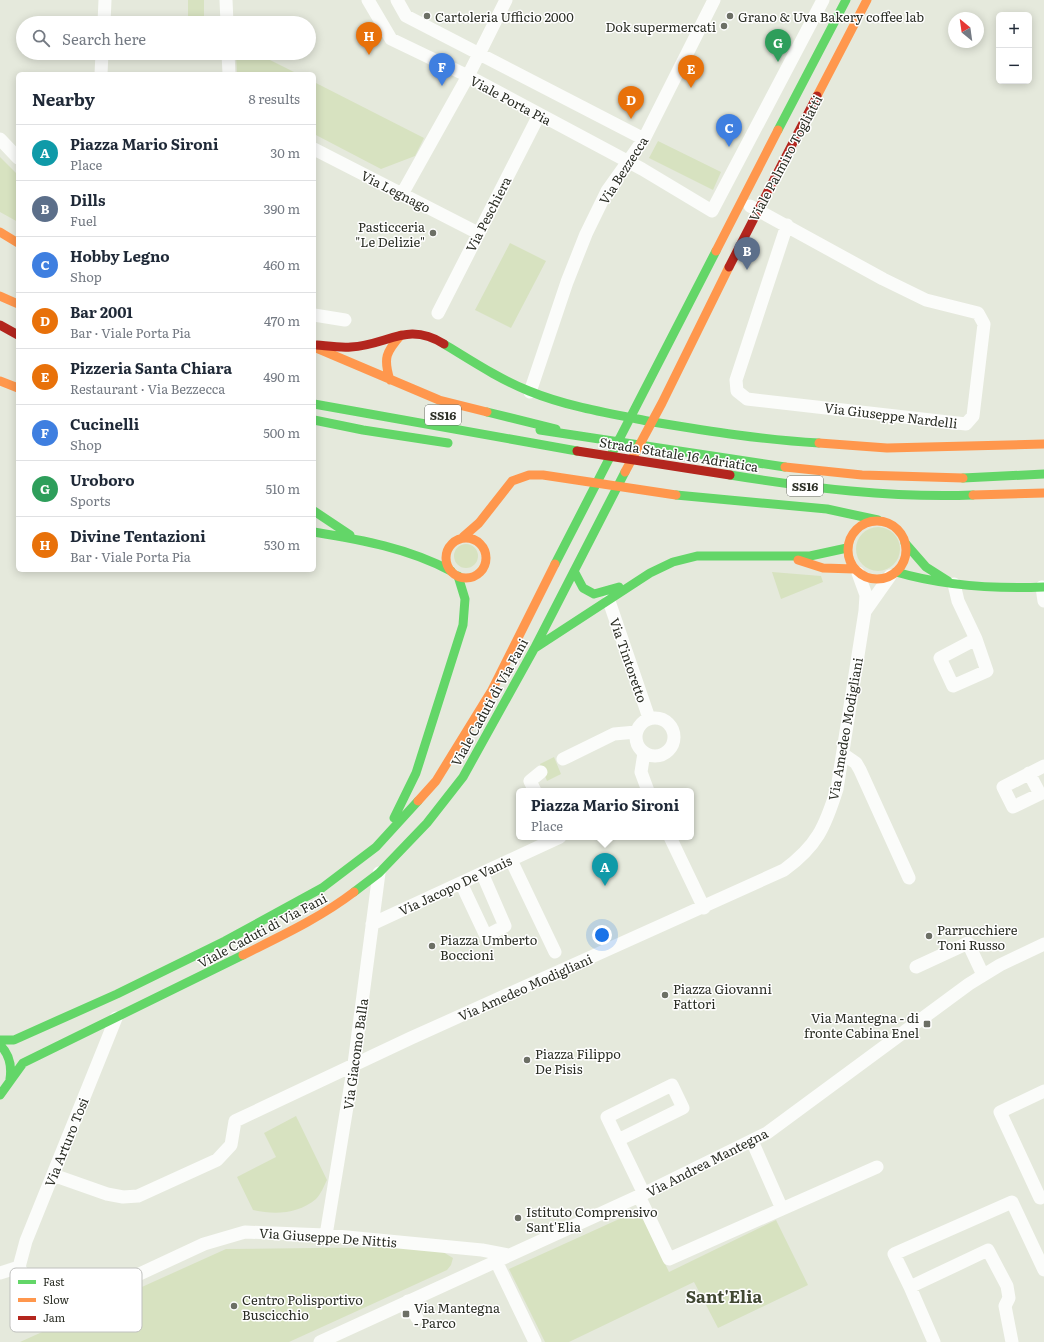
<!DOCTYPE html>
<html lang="en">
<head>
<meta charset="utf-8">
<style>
  :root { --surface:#fff; --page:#f6f6f7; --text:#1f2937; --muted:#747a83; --line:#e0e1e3; --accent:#7c3aed }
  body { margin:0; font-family:Literata,serif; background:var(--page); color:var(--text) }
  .controls { position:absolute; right:12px; top:12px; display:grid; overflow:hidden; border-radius:6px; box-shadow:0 2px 10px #0003 }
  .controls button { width:36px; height:36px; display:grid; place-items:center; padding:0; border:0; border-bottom:1px solid var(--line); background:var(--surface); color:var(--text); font:20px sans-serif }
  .compass { position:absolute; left:948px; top:12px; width:36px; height:36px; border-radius:50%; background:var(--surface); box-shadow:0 2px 10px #0003; rotate:331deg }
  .you { position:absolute; left:602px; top:935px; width:14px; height:14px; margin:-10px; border:3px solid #fff; border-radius:50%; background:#1a73e8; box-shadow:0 0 0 6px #1a73e833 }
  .badge { display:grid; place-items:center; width:26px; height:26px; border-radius:50%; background:var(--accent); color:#fff; font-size:13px; font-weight:700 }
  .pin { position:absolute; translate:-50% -33px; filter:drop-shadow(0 1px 2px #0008) }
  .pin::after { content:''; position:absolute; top:21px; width:14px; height:12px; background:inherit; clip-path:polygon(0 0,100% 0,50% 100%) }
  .popup { position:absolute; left:516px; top:788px; width:178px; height:52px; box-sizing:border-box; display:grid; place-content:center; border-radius:6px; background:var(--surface); filter:drop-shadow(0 1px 3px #0005); font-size:13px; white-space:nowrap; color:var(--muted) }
  .popup b { font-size:15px; color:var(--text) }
  .popup::after { content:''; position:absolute; left:50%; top:100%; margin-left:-8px; border:8px solid transparent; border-top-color:var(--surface) }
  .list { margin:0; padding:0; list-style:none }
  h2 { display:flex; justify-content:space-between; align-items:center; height:52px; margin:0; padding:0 16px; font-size:17px }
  h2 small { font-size:13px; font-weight:400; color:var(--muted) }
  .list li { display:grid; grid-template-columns:26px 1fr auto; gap:12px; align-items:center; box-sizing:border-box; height:56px; padding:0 16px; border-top:1px solid var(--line) }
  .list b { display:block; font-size:15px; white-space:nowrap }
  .list p { margin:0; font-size:13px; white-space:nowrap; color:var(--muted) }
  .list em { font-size:13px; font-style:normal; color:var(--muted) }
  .icon { flex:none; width:22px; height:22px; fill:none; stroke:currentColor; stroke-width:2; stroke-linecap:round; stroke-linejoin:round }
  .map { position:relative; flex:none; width:1044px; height:1342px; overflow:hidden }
  .search { position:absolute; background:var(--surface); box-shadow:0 2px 10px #0003; left:16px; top:16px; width:300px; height:44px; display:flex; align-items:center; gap:10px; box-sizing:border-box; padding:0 14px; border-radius:22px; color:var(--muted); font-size:15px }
  .panel { position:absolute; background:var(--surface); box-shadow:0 2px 10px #0003; left:16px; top:72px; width:300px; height:500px; border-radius:6px }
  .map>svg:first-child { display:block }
  .green { fill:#d7e2c0 }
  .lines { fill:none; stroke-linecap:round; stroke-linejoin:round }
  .street { stroke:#fbfcfa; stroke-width:13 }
  .fast { stroke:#63d668; stroke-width:9 }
  .slow { stroke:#ff974d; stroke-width:9 }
  .jam { stroke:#b3261e; stroke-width:9 }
  .poi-dot { fill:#6c6f65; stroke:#fff; stroke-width:1.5 }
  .labels { text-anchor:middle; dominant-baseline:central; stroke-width:3; stroke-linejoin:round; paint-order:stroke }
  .shield { fill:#fff; stroke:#6b6d66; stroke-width:1 }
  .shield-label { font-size:12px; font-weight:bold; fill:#2b2e25 }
  .poi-label { font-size:13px; fill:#2b2e25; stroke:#fff; text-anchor:start }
  .street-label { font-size:13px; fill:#2b2e25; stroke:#fff }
  .district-label { font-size:17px; font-weight:bold; fill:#414833; stroke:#fff }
  .key { fill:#fff; stroke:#bfc0be; stroke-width:1 }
  .key-label { font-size:11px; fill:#2b2e25 }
</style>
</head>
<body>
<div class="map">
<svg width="1044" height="1342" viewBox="0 0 1044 1342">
  <rect width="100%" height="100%" fill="#e5e9dc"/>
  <path class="green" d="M 188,0 L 204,0 L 204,23 L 188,23 Z
    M 236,53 L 256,53 L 298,74 L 237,74 Z
    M 314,82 L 424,138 L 415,156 L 381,169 L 314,134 Z
    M 658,141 L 721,172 L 713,190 L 649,158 Z
    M 0,157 L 18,175 L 18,222 L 0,212 Z
    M 510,243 L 546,261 L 511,328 L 475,310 Z
    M856 549a22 22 0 1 1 44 0a22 22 0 1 1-44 0Z
    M454 556a12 12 0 1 1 24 0a12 12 0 1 1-24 0Z
    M 772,572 L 821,576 L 823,582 L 781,599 Z
    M 554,757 L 561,774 L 547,781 L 540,764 Z
    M 296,1116 L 327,1180 C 324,1186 321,1194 316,1199 C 298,1214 275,1215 253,1210 L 237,1177 L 276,1157 L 264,1133 Z
    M 639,1210 L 669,1272 L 776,1220 L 808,1285 L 718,1328 L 694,1282 L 569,1342 L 545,1342 L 509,1269 Z
    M 400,1247 L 443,1252 L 453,1258 L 451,1265 L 447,1270 L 289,1342 L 20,1342 L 226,1249 Z"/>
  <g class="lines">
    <path class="street" d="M 226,0 L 227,23
      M 368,0 L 391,39 L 468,76 L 642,169 L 712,211 L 823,0
      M 397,0 L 406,16 L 644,139
      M 104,23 L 105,0
      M 228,53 L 229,74
      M 101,74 L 102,53
      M 0,139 L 18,158
      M 314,149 L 478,233
      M 402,194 L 468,76 L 506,0
      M 750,206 L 883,279 L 926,300 L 978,313 L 984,324 L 973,416 L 966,424 L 747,399 L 737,391 L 736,380 L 787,225
      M 438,313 L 539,115
      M 314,315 L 345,320
      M 530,392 L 567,282 L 586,234 L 607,191 L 644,139 L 714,0
      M 954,584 L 958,601 L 976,639 L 940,658 L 953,686 L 987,671 L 976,639
      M 1042,587 L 1044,601
      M 609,601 L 649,718
      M 866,610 L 890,576
      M636 737a19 19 0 1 1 38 0a19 19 0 1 1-38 0Z
      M 644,753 L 641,772 L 648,791
      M 843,754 L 856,763 L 860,770 L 909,878
      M 563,759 L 614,734 L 636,732
      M 1029,773 L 1040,794 L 1013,807 L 1003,787 L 1044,766
      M 535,791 L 530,781 L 541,772
      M 670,837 L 704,908
      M 511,860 L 555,952
      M 461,883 L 486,936 L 505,926 L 482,873
      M 372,924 L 560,837
      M 916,967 L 968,943 L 983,975
      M 618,1140 L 607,1117 L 672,1085 L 683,1108 L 618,1140 L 644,1194
      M 752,1141 L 782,1209
      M 53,1175 L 107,1194 L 123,1197 L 138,1196 L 217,1160 L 231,1145 L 235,1121 L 411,1038 L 784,870 C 817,846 825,827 837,789 L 865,611 L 866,595 L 858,573
      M 639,1196 L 669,1259 L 877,1167
      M 1040,1198 L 1000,1112 L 1044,1091
      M 326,1235 L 354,1064 L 379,873
      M 496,1261 L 535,1342
      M 19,1267 L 39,1302 L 48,1311 L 60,1311 L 204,1244 L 245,1232 L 326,1235 L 482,1250 L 508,1255
      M 19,1267 L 26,1241 L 116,1018
      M 0,1273 L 19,1267
      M 910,1287 L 934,1342
      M 408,1301 L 417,1318
      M 320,1342 L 639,1196 L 767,1133 L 969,984 L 1000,965 L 1044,944
      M 1012,1342 L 1005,1306 L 1009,1298 L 1007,1286 L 988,1250 L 910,1287 L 894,1254 L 1012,1202 L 1044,1270"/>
    <path class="fast" d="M 778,130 L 846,0
      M 444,344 C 472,361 499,379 529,391 C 568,407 612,414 653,422 C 708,431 763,440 819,443
      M 314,404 L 577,451
      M 487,412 L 556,429
      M 314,420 L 363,430 L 448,443
      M 540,430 L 785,467
      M 730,475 C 810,488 891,498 973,495
      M 963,478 L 1044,474
      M 676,495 L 827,509 L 878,520
      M 314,511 L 350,535
      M 314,532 C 362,540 408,548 451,571
      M 905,543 L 926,567 L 948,581
      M 555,564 L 716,251
      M 574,571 L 583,588 L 594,594 L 619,587
      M 896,572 C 944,586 994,589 1044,587
      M 535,648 L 650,573 L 673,562 L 697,556 L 810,556 L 847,548
      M 394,818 L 416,773 L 463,625 L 465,599 L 458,576
      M 354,892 L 379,873 L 427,823 L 463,777 L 534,649 L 625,472
      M 0,1040 L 14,1040 L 117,994 L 225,941 L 322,888 L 376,847 L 418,801
      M 0,1045 C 10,1055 12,1066 10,1079
      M 0,1095 L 23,1063 L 243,955"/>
    <path class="slow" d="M 817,96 L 867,0
      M 0,232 L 18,243
      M 716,251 L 778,130
      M 0,296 L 18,304
      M 314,347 L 439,400 L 487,412
      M 390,380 C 383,358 386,352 401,335
      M 0,381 L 18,388
      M 819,443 L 887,448 L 1044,444
      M 785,467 L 862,475 L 963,478
      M 625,472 L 662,403 L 729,267
      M 973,495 L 1044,493
      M848 550a29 29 0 1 1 58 0a29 29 0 1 1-58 0Z
      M 463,537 L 479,523 L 512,481 L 529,475 L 543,475 L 676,495
      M446 558a20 20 0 1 1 40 0a20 20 0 1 1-40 0Z
      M 798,560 L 823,568 L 854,569
      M 418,801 L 436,781 L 492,690 L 555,564
      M 243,955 C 281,936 320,918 354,892"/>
    <path class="jam" d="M 729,267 L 817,96
      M 0,325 L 18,335
      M 317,345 C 328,346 340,348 351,347 C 388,345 407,321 444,344
      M 577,451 L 730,475"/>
  </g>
  <g class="poi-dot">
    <circle cx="427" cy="16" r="4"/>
    <circle cx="730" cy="16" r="4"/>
    <circle cx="724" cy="26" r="4"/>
    <circle cx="433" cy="233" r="4"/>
    <circle cx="929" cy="936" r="4"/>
    <circle cx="432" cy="946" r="4"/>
    <circle cx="665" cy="995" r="4"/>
    <rect x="923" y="1020" width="8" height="8" rx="2"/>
    <circle cx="527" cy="1060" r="4"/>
    <circle cx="518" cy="1218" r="4"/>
    <circle cx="234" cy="1306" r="4"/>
    <rect x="402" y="1310" width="8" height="8" rx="2"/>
  </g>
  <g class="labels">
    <g class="shield">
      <rect x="425" y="405" width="36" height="20" rx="3"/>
      <rect x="787" y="476" width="36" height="20" rx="3"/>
    </g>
    <g class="shield-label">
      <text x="443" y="415">SS16</text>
      <text x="805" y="486">SS16</text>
    </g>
    <g class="poi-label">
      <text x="435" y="16">Cartoleria Ufficio 2000</text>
      <text x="738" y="16">Grano &amp; Uva Bakery coffee lab</text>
      <text x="716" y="26" text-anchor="end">Dok supermercati</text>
      <text x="425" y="226" text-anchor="end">Pasticceria<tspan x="425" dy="15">"Le Delizie"</tspan></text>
      <text x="937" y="929">Parrucchiere<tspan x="937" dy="15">Toni Russo</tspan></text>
      <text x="440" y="939">Piazza Umberto<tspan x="440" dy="15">Boccioni</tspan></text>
      <text x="673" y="988">Piazza Giovanni<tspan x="673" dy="15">Fattori</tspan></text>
      <text x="919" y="1017" text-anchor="end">Via Mantegna - di<tspan x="919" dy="15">fronte Cabina Enel</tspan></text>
      <text x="535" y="1053">Piazza Filippo<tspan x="535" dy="15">De Pisis</tspan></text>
      <text x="526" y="1211">Istituto Comprensivo<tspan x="526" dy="15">Sant'Elia</tspan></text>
      <text x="242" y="1299">Centro Polisportivo<tspan x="242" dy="15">Buscicchio</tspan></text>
      <text x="414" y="1307">Via Mantegna<tspan x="414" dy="15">- Parco</tspan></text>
    </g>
    <g class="street-label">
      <text transform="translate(511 100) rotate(28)">Viale Porta Pia</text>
      <text transform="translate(785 158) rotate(-62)">Viale Palmiro Togliatti</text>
      <text transform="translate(623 170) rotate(-57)">Via Bezzecca</text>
      <text transform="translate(396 191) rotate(27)">Via Legnago</text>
      <text transform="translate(488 214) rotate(-63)">Via Peschiera</text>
      <text transform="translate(891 415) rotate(7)">Via Giuseppe Nardelli</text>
      <text transform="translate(679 454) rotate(9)">Strada Statale 16 Adriatica</text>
      <text transform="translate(629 660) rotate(71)">Via Tintoretto</text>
      <text transform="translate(489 702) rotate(-61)">Viale Caduti di Via Fani</text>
      <text transform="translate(845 729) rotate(-80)">Via Amedeo Modigliani</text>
      <text transform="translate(455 885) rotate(-25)">Via Jacopo De Vanis</text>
      <text transform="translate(262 930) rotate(-28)">Viale Caduti di Via Fani</text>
      <text transform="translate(525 987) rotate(-24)">Via Amedeo Modigliani</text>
      <text transform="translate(355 1054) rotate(-82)">Via Giacomo Balla</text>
      <text transform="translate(66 1142) rotate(-68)">Via Arturo Tosi</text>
      <text transform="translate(707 1162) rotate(-27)">Via Andrea Mantegna</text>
      <text transform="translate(328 1237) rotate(4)">Via Giuseppe De Nittis</text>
    </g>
    <g class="district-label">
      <text x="724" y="1295">Sant'Elia</text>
    </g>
  </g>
  <rect x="10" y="1268" width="132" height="64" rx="6" class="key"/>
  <rect x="18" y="1280" width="18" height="4" fill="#63d668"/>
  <rect x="18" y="1298" width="18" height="4" fill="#ff974d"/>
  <rect x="18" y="1316" width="18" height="4" fill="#b3261e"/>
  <g class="key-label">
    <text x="43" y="1286">Fast</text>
    <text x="43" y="1304">Slow</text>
    <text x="43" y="1322">Jam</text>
  </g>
</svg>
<div class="controls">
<button>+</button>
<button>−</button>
</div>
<svg class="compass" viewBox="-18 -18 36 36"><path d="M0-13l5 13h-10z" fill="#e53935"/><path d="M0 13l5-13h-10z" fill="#747a83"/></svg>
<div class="you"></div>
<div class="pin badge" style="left:605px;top:886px;background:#0f9aa8">A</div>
<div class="popup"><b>Piazza Mario Sironi</b>Place</div>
<div class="pin badge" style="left:747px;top:270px;background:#5c6f8a">B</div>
<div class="pin badge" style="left:729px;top:147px;background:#3f7fe0">C</div>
<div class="pin badge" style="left:631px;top:119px;background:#e8710a">D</div>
<div class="pin badge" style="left:691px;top:88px;background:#e8710a">E</div>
<div class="pin badge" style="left:442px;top:86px;background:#3f7fe0">F</div>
<div class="pin badge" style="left:778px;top:62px;background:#2e9e5b">G</div>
<div class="pin badge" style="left:369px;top:55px;background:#e8710a">H</div>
<div class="search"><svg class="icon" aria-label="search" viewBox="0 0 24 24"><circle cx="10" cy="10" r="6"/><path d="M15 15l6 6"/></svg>Search here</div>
<section class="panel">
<h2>Nearby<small>8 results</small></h2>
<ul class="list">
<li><span class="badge" style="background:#0f9aa8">A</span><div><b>Piazza Mario Sironi</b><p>Place</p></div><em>30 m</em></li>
<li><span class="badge" style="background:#5c6f8a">B</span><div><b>Dills</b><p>Fuel</p></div><em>390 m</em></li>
<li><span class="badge" style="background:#3f7fe0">C</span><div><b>Hobby Legno</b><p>Shop</p></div><em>460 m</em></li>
<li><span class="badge" style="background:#e8710a">D</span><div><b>Bar 2001</b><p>Bar · Viale Porta Pia</p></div><em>470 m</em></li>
<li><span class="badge" style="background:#e8710a">E</span><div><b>Pizzeria Santa Chiara</b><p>Restaurant · Via Bezzecca</p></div><em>490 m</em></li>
<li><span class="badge" style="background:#3f7fe0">F</span><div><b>Cucinelli</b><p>Shop</p></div><em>500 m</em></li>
<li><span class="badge" style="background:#2e9e5b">G</span><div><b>Uroboro</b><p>Sports</p></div><em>510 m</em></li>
<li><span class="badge" style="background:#e8710a">H</span><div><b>Divine Tentazioni</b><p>Bar · Viale Porta Pia</p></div><em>530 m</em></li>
</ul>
</section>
</div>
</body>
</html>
